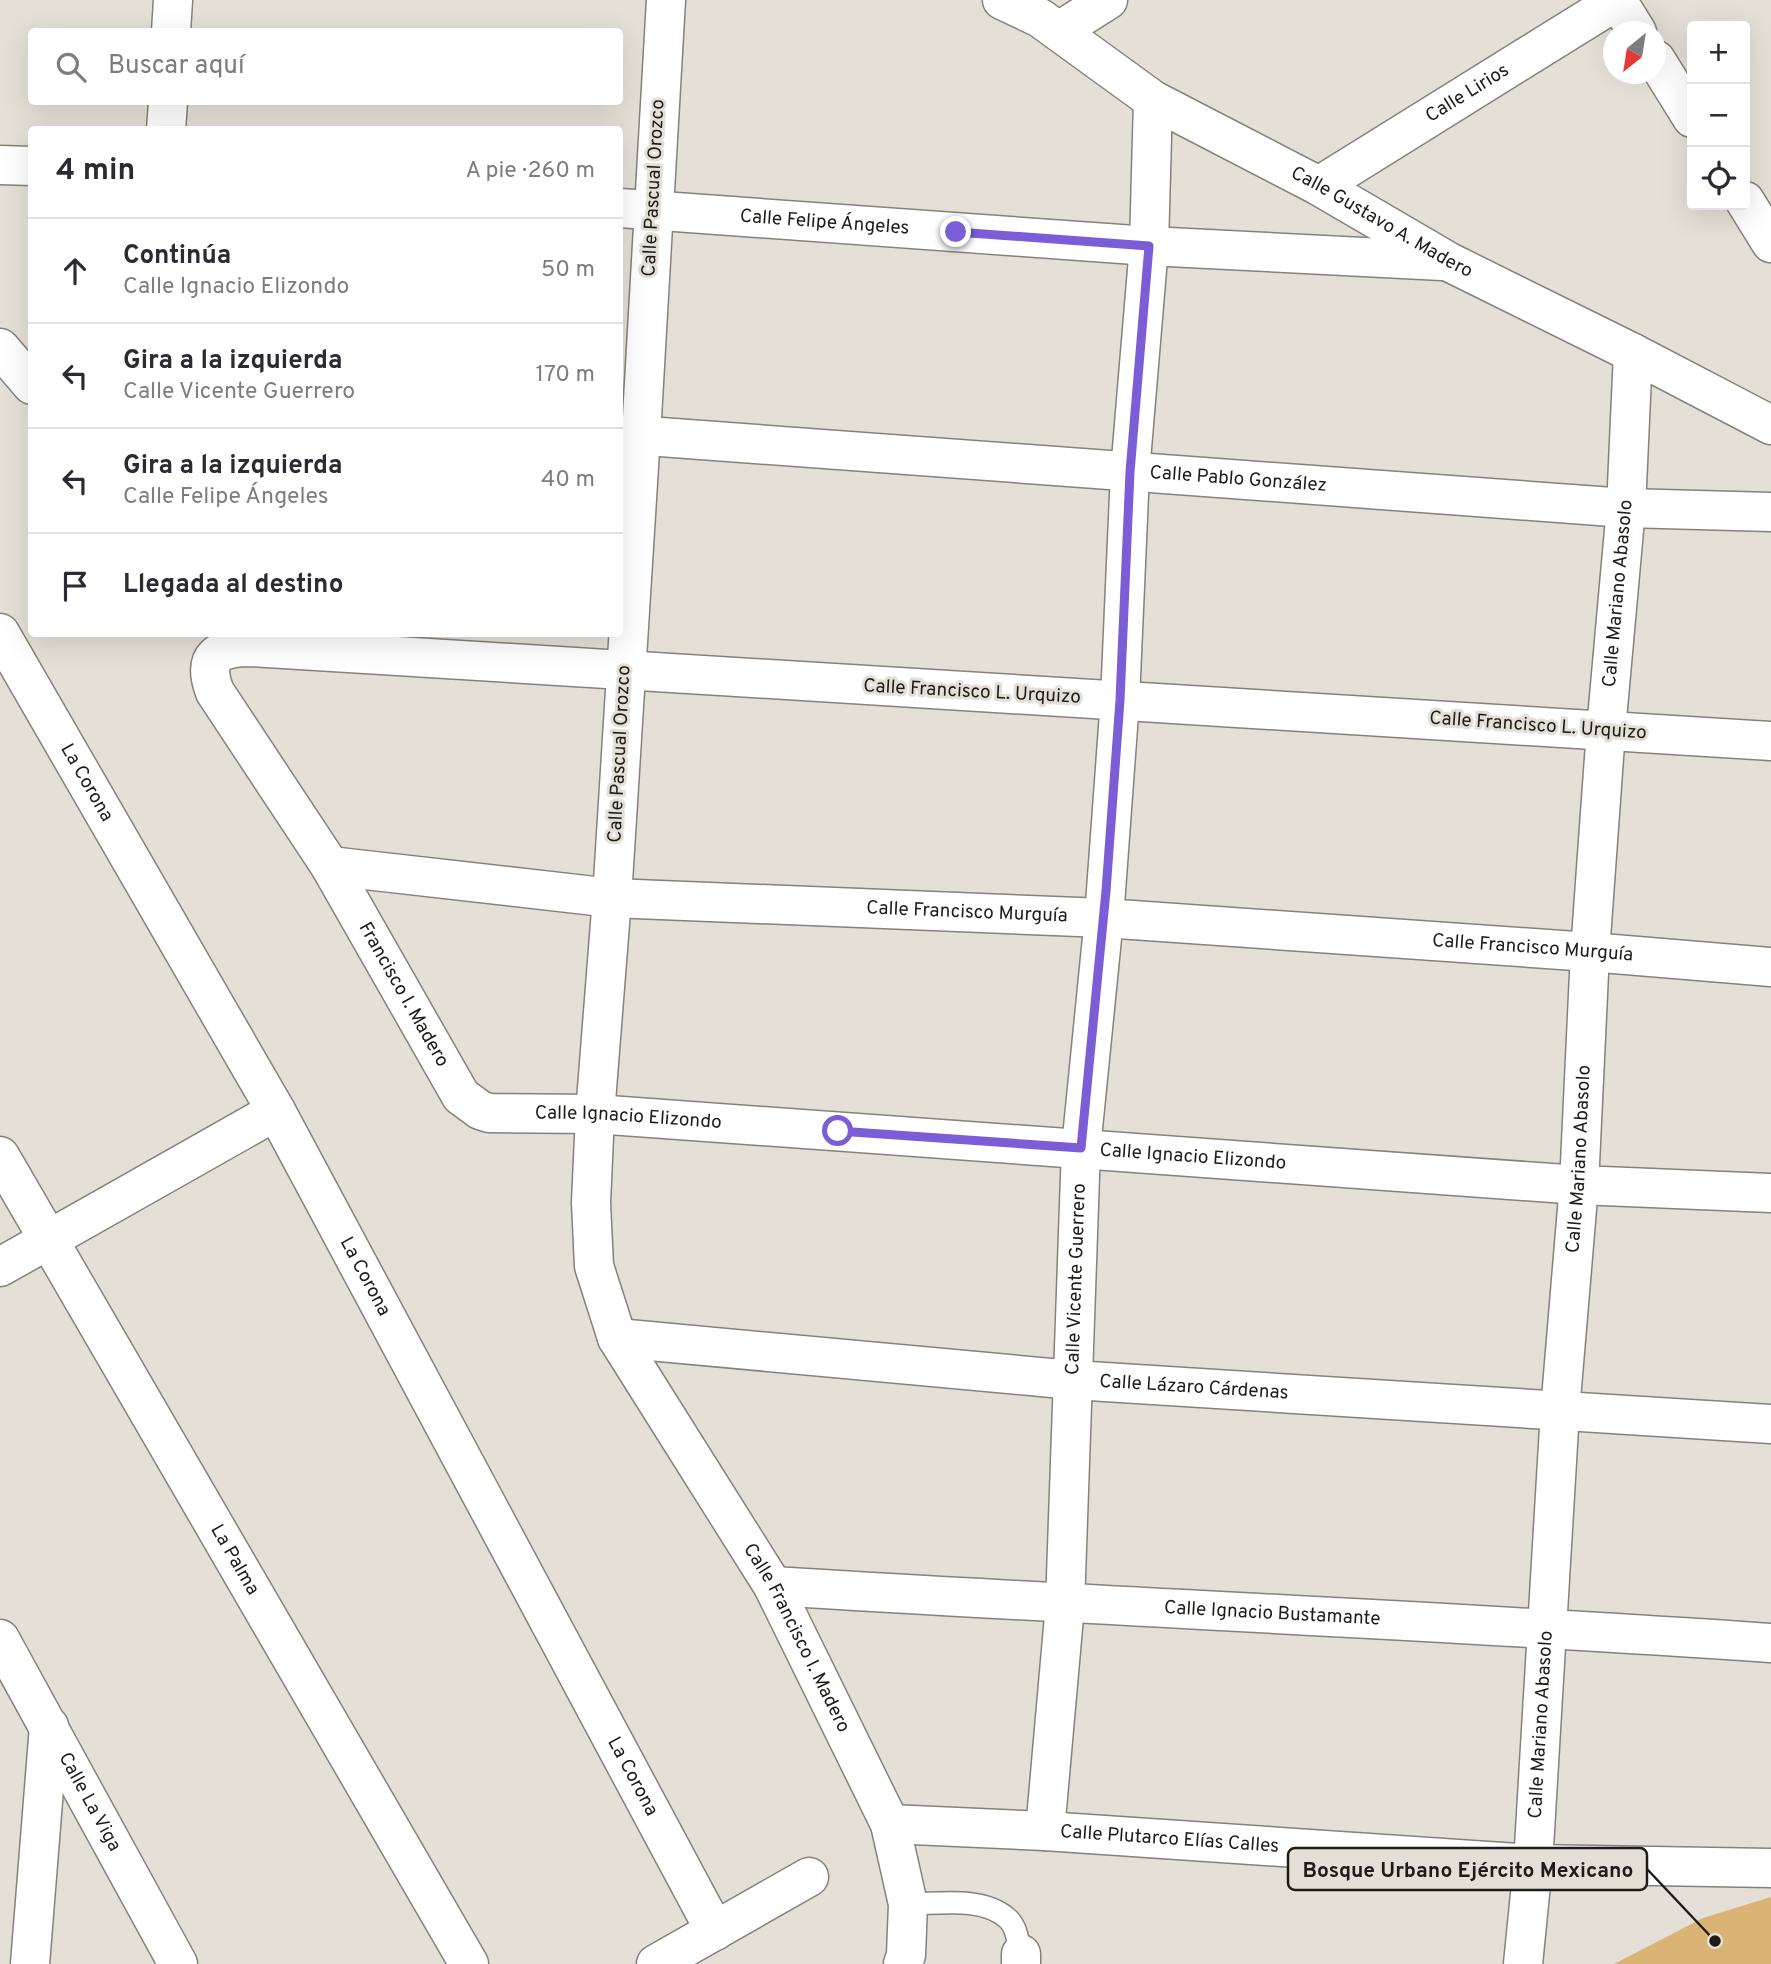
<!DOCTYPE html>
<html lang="es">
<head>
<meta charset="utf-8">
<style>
  :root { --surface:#fff; --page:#f2f2f3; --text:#2b2b33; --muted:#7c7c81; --line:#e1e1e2 }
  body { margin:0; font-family:Overpass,sans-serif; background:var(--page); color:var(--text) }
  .controls { position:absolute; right:21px; top:21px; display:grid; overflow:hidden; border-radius:7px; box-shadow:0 7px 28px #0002 }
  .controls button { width:63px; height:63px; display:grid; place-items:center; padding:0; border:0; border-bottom:2px solid var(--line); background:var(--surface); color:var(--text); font:35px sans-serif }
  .compass { position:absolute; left:1603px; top:21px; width:63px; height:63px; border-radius:50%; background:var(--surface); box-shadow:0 7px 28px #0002; rotate:210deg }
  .stop { position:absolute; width:21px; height:21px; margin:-16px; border:5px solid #7a5dd7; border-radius:50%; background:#fff }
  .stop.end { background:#7a5dd7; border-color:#fff; box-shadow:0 2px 7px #0008 }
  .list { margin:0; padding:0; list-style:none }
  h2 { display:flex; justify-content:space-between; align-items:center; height:91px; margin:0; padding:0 28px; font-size:30px }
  h2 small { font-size:23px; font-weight:400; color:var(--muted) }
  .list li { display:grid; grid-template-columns:46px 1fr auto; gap:21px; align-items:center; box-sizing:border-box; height:105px; padding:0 28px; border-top:2px solid var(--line) }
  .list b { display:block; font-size:26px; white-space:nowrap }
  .list p { margin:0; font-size:23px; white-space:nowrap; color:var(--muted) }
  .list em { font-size:23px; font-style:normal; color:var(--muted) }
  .icon { flex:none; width:38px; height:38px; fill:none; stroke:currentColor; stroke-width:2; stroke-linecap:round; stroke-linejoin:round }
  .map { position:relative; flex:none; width:1771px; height:1964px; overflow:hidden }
  .search { position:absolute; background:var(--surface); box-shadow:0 7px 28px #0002; left:28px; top:28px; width:595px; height:77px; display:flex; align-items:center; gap:18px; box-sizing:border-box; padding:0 24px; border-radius:7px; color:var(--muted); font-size:26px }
  .panel { position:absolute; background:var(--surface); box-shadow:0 7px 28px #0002; left:28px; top:126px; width:595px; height:511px; border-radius:7px }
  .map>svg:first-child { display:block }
  .green { fill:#d9b474 }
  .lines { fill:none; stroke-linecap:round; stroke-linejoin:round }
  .service-casing { stroke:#868179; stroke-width:24 }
  .minor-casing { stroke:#868179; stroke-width:41 }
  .service { stroke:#fff; stroke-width:21 }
  .minor { stroke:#fff; stroke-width:38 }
  .route { stroke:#7a5dd7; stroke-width:9 }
  .labels { text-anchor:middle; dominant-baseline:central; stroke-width:6; stroke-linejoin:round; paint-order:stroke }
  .street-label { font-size:19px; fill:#1e1c19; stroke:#e5e0d7 }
  .leader { fill:none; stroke:#1e1c19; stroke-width:2.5 }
  .callout-dot { fill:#1e1c19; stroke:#e5e0d7; stroke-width:2.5 }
  .callout { fill:#e5e0d7; stroke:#1e1c19; stroke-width:2.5 }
  .callout-label { font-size:21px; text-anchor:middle; font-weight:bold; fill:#1e1c19 }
</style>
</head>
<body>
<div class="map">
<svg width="1771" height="1964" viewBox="0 0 1771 1964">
  <rect width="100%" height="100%" fill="#e5e0d7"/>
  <path class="green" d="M 1771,1897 L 1771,1964 L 1614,1964 L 1703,1918 Z"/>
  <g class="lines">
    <g class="service-casing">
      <path id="service" d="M 908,1904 C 938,1904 982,1896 1007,1918 C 1017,1926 1018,1942 1021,1954"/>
    </g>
    <g class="minor-casing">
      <g id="minor">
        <path id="s1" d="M 666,0 L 641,435 L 612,898 L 595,1114 L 591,1203 L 594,1266 L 617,1338 L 773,1586 L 890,1824 L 908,1904 L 906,1955 L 903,1964"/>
        <path id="s2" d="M 1002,0 L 1040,18 L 1153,100 L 1319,186 L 1449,262 L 1633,353 L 1771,425"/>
        <path d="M 1617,0 L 1637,32"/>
        <path d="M 1059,31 L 1108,0"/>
        <path d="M 171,32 L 173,0"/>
        <path d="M 1656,60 L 1692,118"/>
        <path d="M 166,130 L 168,102"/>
        <path d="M 0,165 L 32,166"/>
        <path id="s3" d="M 1319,186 L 1618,0"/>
        <path d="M 1745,201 L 1771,243"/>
        <path id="s4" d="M 620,208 L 1149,246 L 1442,261"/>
        <path d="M 0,348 L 32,385"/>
        <path id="s5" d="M 620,434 L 1626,508 L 1771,512"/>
        <path id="s6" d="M 0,633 L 276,1111 L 715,1931"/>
        <path id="s7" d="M 1771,741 L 252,647 C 218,647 201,656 215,692 L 330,866 L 461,1096 L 480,1110 L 489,1113 L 595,1114 L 1579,1185 L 1771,1193"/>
        <path id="s8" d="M 330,866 L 612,898 L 1104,918 L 1590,952 L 1771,967"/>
        <path id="s9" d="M 0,1156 L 469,1964"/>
        <path d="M 0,1267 L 276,1111"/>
        <path id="s10" d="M 617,1338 L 1073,1380 L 1771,1424"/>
        <path id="s11" d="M 773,1586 C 1106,1607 1439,1620 1771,1643"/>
        <path id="s12" d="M 0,1639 L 178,1964"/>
        <path id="s13" d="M 890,1824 L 1045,1831 L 1533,1864 L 1771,1868"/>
        <path id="s14" d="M 1045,1831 L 1065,1605 L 1081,1148 L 1104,918 L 1120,700 L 1130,472 L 1149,246 L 1153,100"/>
        <path d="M 1021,1954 L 1021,1964"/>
        <path d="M 30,1964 L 49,1726"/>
        <path d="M 656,1964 L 809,1877"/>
        <path id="s15" d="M 1523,1964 L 1533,1864 L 1560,1411 L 1579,1185 L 1590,952 L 1606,730 L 1626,508 L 1633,353"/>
      </g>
    </g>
    <use href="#service" class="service"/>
    <use href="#minor" class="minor"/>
  </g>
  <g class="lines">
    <path class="route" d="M 838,1131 L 1081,1148 L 1106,891 L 1120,700 L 1130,472 L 1149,246 L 956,232"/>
  </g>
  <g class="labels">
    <g class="street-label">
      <text stroke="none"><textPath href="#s3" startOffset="175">Calle Lirios</textPath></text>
      <text transform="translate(654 188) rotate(-87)">Calle Pascual Orozco</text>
      <text stroke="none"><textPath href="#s2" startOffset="441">Calle Gustavo A. Madero</textPath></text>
      <text stroke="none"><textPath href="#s4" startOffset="205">Calle Felipe Ángeles</textPath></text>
      <text stroke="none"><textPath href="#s5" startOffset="620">Calle Pablo González</textPath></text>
      <text stroke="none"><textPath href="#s15" startOffset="1374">Calle Mariano Abasolo</textPath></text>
      <text transform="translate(972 692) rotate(3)">Calle Francisco L. Urquizo</text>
      <text transform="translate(1538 726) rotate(4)">Calle Francisco L. Urquizo</text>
      <text transform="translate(620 754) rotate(-87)">Calle Pascual Orozco</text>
      <text stroke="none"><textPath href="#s6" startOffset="173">La Corona</textPath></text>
      <text stroke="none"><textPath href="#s8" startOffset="639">Calle Francisco Murguía</textPath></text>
      <text stroke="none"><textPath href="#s8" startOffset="1206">Calle Francisco Murguía</textPath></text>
      <text stroke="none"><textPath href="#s7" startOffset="1955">Francisco I. Madero</textPath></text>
      <text stroke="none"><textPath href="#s7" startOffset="2244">Calle Ignacio Elizondo</textPath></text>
      <text stroke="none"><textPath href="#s7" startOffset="2810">Calle Ignacio Elizondo</textPath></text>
      <text stroke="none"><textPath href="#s15" startOffset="807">Calle Mariano Abasolo</textPath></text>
      <text stroke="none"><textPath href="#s6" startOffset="740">La Corona</textPath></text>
      <text stroke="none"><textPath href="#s14" startOffset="553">Calle Vicente Guerrero</textPath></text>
      <text stroke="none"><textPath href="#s10" startOffset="579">Calle Lázaro Cárdenas</textPath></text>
      <text stroke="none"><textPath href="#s9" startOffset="467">La Palma</textPath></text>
      <text stroke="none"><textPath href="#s11" startOffset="500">Calle Ignacio Bustamante</textPath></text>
      <text stroke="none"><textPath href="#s1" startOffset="1694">Calle Francisco I. Madero</textPath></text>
      <text stroke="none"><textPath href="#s15" startOffset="240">Calle Mariano Abasolo</textPath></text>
      <text stroke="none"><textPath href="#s6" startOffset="1307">La Corona</textPath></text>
      <text stroke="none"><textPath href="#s12" startOffset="186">Calle La Viga</textPath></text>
      <text stroke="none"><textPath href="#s13" startOffset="280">Calle Plutarco Elías Calles</textPath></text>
    </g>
  </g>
  <path class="leader" d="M1715 1941L1647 1869"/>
  <circle class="callout-dot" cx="1715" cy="1941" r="7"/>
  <rect class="callout" x="1288" y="1848" width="359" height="42" rx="7"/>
  <g class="callout-label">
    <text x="1468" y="1877">Bosque Urbano Ejército Mexicano</text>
  </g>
</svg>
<div class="controls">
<button>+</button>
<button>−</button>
<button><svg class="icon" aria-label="locate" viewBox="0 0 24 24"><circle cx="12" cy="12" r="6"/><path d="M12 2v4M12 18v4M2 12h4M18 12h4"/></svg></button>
</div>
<svg class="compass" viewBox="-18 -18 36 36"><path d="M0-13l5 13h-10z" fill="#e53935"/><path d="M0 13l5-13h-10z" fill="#7c7c81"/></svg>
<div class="stop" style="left:838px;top:1131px"></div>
<div class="stop end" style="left:956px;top:232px"></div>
<div class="search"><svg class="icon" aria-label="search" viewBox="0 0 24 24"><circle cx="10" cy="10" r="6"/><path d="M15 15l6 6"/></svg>Buscar aquí</div>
<section class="panel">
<h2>4 min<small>A pie · 260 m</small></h2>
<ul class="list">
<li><svg class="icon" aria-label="ahead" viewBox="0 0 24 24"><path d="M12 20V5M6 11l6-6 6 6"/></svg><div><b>Continúa</b><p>Calle Ignacio Elizondo</p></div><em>50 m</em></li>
<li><svg class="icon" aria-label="left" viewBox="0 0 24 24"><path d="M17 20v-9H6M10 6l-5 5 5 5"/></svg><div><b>Gira a la izquierda</b><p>Calle Vicente Guerrero</p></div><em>170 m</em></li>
<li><svg class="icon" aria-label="left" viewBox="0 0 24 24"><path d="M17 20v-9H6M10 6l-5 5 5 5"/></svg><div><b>Gira a la izquierda</b><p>Calle Felipe Ángeles</p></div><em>40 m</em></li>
<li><svg class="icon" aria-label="arrive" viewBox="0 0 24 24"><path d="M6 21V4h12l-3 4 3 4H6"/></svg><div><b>Llegada al destino</b></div></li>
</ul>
</section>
</div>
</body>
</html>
